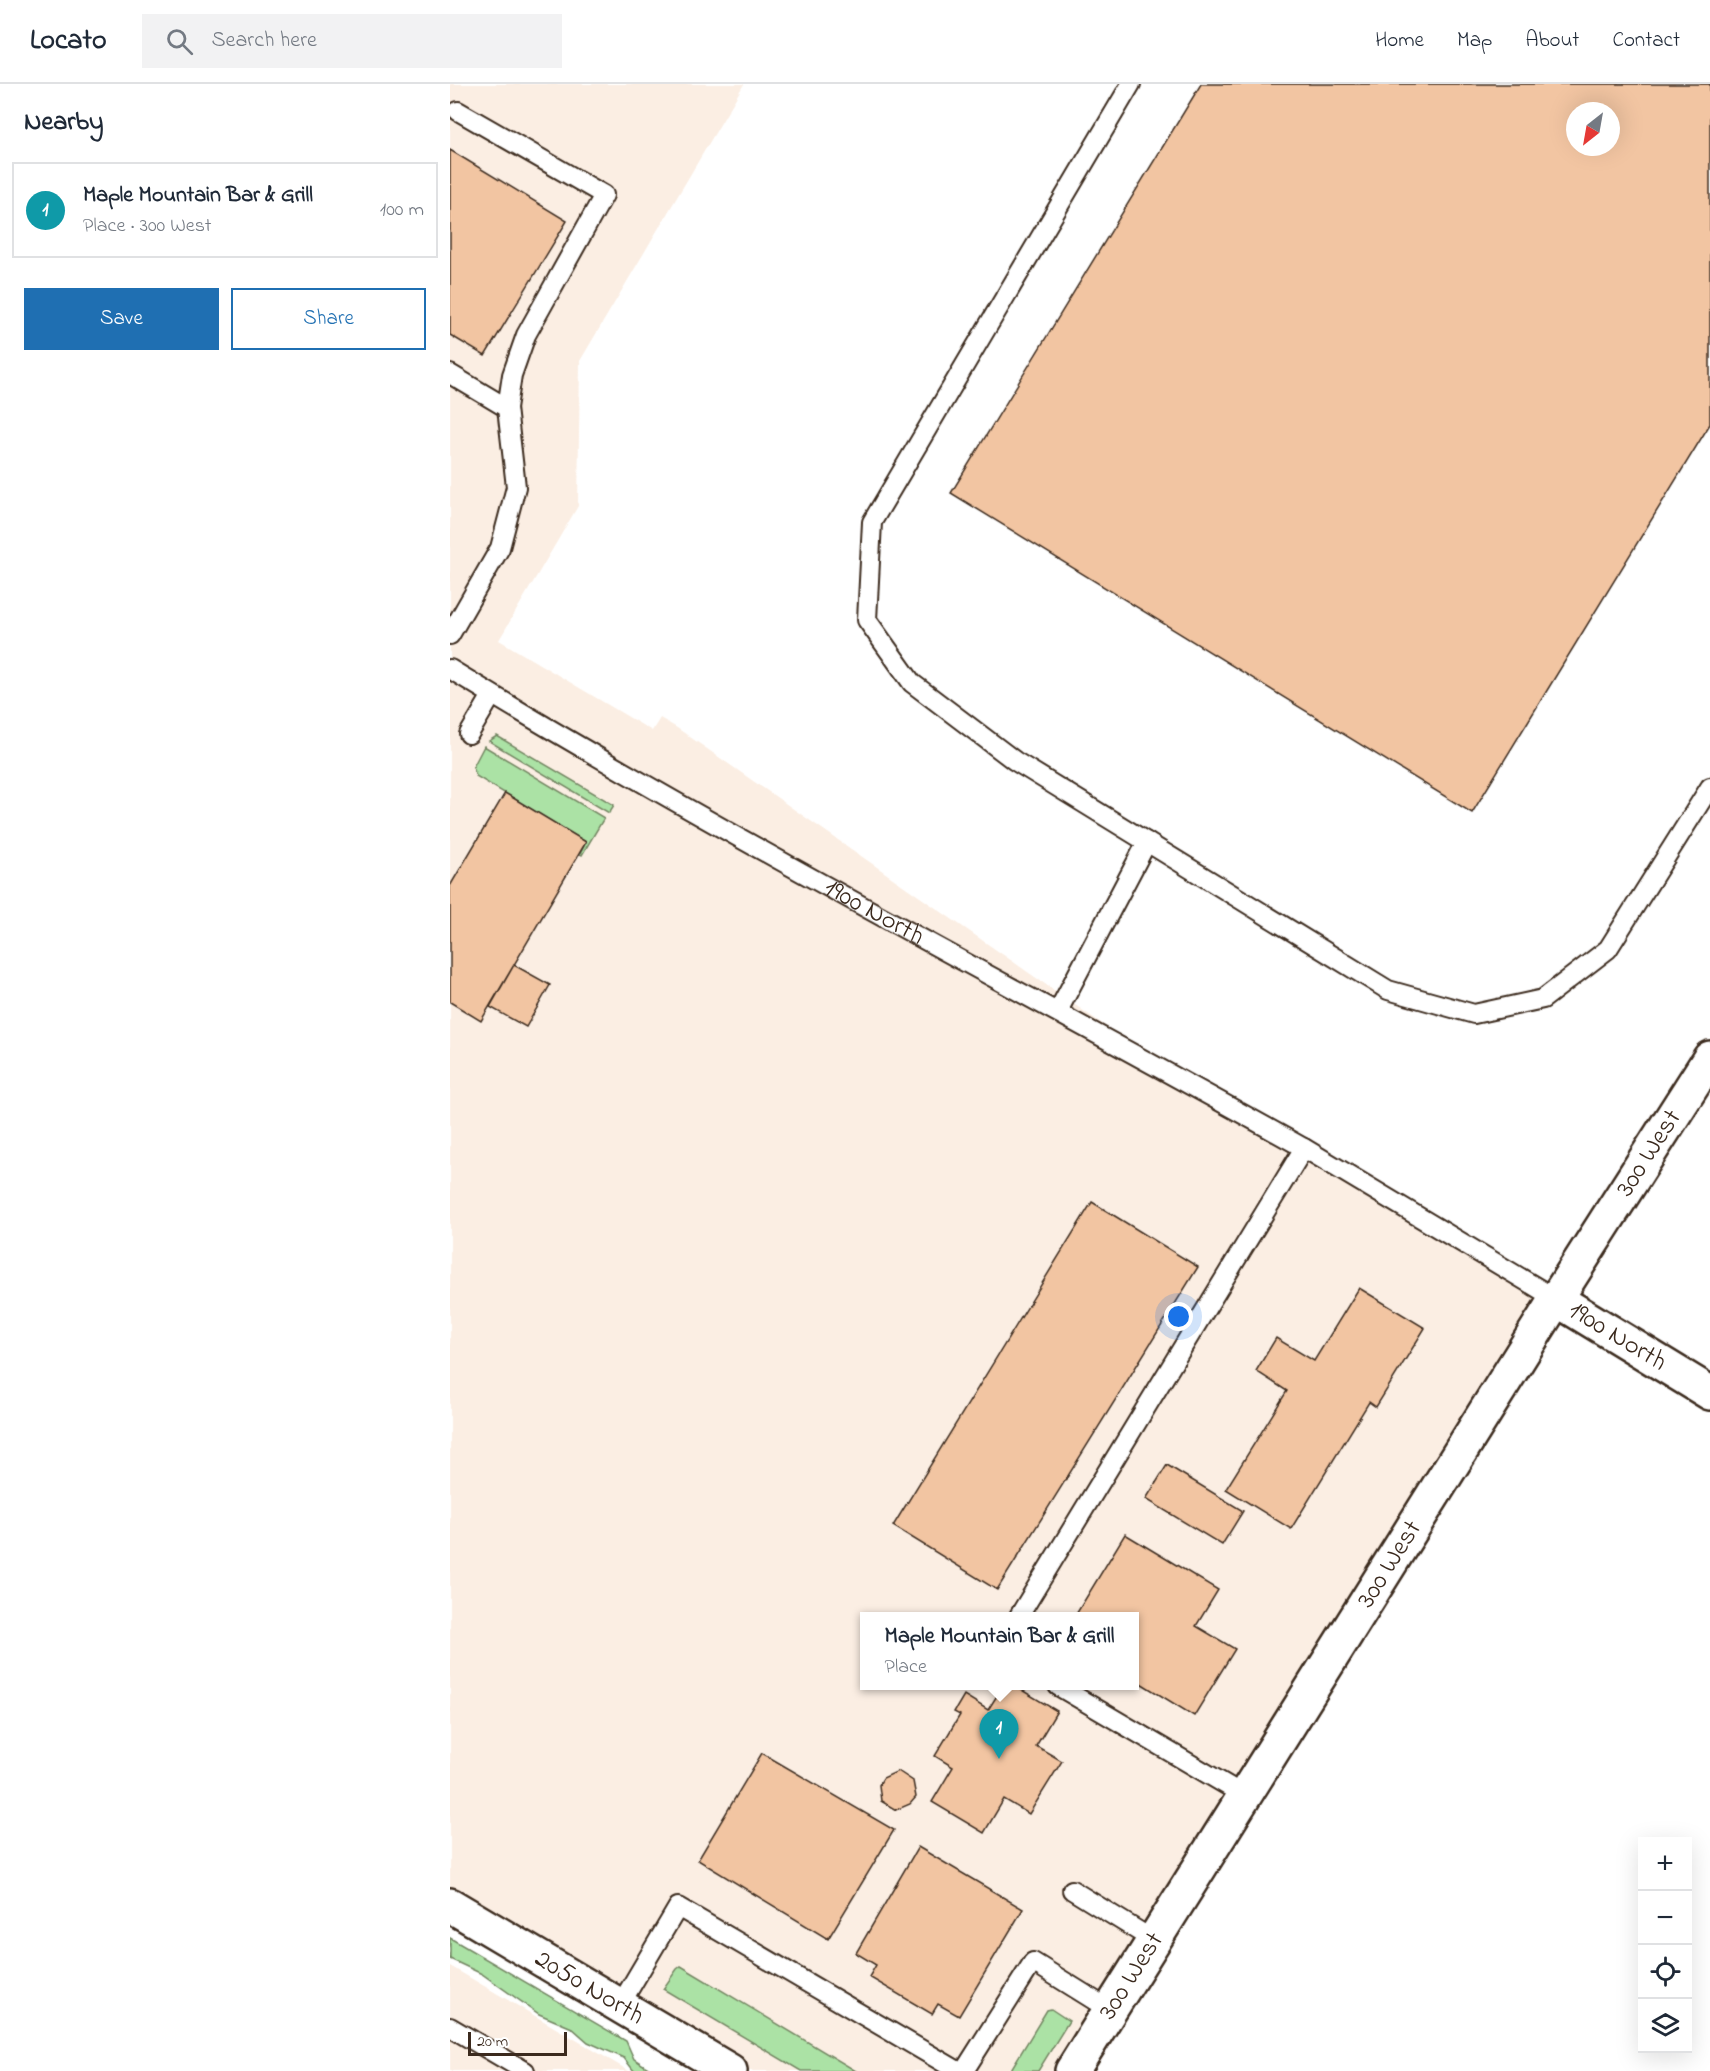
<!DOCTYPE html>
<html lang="en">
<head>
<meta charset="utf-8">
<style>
  :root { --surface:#fff; --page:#f2f2f3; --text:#1f2937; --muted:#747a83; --line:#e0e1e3; --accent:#1f6fb2 }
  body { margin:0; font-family:"Indie Flower",sans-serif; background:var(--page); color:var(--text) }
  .controls { position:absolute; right:18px; bottom:18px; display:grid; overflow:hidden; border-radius:0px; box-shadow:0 6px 24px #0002 }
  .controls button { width:54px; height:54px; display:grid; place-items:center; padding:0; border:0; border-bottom:2px solid var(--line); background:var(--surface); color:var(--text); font:30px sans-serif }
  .compass { position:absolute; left:1116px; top:18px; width:54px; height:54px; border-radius:50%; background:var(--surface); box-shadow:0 6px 24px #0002; rotate:211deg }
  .scale { position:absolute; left:18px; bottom:15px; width:99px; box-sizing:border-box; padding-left:6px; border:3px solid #3b2a1e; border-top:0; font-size:16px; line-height:21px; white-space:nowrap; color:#3b2a1e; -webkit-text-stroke:4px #fff; paint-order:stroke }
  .you { position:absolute; left:729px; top:1233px; width:21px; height:21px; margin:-15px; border:4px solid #fff; border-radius:50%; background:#1a73e8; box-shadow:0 0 0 9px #1a73e833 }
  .badge { display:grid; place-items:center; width:39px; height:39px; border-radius:50%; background:var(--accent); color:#fff; font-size:20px; font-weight:700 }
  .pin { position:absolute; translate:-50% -50px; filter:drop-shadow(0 2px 3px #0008) }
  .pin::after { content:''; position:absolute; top:32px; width:21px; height:18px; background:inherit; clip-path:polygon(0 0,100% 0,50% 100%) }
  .popup { position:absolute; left:410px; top:1528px; width:279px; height:78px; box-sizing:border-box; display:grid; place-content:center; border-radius:0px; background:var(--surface); filter:drop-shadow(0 2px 4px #0005); font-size:20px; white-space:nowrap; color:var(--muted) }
  .popup b { font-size:22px; color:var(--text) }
  .popup::after { content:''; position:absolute; left:50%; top:100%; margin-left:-12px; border:12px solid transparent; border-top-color:var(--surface) }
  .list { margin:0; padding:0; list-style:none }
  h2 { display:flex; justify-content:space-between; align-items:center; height:78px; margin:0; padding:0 24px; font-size:26px }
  h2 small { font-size:20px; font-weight:400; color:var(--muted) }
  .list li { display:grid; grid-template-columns:39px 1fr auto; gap:18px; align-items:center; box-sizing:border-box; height:96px; margin:0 12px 12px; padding:0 12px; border:2px solid var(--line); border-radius:0px }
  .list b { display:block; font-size:22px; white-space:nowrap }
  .list p { margin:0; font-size:20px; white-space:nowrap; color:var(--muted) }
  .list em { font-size:20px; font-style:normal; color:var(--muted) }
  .actions { display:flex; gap:12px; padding:18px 24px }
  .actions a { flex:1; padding:14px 0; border:2px solid var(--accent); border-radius:0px; text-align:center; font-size:21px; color:var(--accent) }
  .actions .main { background:var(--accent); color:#fff }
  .icon { flex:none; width:33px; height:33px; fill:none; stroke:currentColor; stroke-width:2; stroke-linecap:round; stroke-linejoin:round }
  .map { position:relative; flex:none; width:1260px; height:1987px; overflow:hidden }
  header { display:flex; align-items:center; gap:36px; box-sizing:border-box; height:84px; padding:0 30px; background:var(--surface); border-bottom:2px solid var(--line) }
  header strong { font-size:28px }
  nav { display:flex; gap:33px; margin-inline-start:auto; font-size:21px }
  .search { width:420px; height:54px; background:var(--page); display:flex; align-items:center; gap:15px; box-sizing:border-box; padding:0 21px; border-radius:0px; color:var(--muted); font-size:22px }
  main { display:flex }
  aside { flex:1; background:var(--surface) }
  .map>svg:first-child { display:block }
  .built { fill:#fbeee3; fill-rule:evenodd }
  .green { fill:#abe2a5; stroke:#738662; stroke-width:1.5 }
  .building { fill:#f2c5a2; stroke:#3b2a1e; stroke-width:1.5; fill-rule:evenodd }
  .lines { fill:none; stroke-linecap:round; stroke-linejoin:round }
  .lane-casing { stroke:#3b2a1e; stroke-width:22 }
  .street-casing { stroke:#3b2a1e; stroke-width:38 }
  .secondary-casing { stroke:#3b2a1e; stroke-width:38 }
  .lane { stroke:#fff; stroke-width:18 }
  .street { stroke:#fff; stroke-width:33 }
  .secondary { stroke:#fff; stroke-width:33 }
  .labels { text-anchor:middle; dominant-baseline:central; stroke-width:4.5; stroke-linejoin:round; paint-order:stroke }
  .street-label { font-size:27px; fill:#3b2a1e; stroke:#fff }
</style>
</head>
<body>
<header>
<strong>Locato</strong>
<div class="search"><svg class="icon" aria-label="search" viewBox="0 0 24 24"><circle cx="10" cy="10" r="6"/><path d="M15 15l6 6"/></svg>Search here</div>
<nav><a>Home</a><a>Map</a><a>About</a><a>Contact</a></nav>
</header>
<main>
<aside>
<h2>Nearby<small></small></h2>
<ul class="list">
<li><span class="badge" style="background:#0f9aa8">1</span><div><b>Maple Mountain Bar &amp; Grill</b><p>Place · 300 West</p></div><em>100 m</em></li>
</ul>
<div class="actions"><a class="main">Save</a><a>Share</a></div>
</aside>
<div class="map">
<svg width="1260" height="1987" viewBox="0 0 1260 1987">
  <rect width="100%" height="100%" fill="#fff"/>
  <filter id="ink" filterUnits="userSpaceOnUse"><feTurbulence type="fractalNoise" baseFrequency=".0167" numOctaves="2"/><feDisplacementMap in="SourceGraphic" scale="12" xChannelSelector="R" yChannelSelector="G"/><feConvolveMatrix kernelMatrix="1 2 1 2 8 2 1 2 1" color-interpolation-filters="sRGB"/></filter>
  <g filter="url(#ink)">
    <path class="built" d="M 0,0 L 294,0 L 130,277 L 128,422 L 49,556 L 202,647 L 210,634 L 227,644 L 733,996 L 1106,1215 L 622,1987 L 280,1987 L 0,1821 ZM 414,1532 L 684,1532 L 684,1602 L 414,1602 Z
      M 0,1882 L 179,1987 L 0,1987 Z"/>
    <path class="green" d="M 47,652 L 164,721 L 159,729 L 39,657 Z
      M 34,662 L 154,734 L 132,771 L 130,770 L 136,758 L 26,692 L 23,683 Z
      M 0,1854 L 176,1957 L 184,1975 L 203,1987 L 184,1987 L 174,1974 L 138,1958 L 122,1944 L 89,1930 L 32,1890 L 0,1875 Z
      M 231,1882 L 406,1987 L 351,1987 L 213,1905 L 227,1885 Z
      M 601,1925 L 619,1937 L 588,1987 L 560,1987 L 597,1926 Z"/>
    <path class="building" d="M 751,0 L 1260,0 L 1260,340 L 1022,729 L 501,409 ZM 1125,27 L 1161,27 L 1161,63 L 1125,63 Z
      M 0,66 L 117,137 L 35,272 L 0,251 Z
      M 55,709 L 136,758 L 31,937 L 0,918 L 0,802 Z
      M 64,881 L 100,901 L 76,943 L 40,923 Z
      M 642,1118 L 748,1183 L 547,1506 L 443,1442 Z
      M 909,1204 L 975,1244 L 926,1323 L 919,1318 L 841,1445 L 776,1405 L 837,1307 L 806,1287 L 826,1254 L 864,1277 Z
      M 717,1381 L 793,1427 L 772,1461 L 696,1415 Z
      M 675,1450 L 768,1506 L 746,1542 L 785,1565 L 744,1632 L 684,1595 L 684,1532 L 625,1532 Z
      M 553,1602 L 565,1602 L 607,1627 L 586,1662 L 612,1677 L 579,1730 L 554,1715 L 534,1749 L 482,1718 L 503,1683 L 485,1672 L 510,1631 L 504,1628 L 514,1611 L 538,1626 Z
      M 312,1669 L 444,1746 L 378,1855 L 248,1776 Z
      M 448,1687 L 463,1697 L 466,1713 L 460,1720 L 446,1726 L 431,1717 L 429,1701 L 433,1694 Z
      M 468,1763 L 573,1825 L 509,1932 L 488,1920 L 482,1930 L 419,1893 L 426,1881 L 406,1869 Z"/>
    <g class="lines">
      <g class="lane-casing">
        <g id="lane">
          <path d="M 681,0 L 422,438 L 417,536 L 462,599 L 565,677 L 938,906 L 1024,930 L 1093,915 L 1158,865 L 1260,703"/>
          <path d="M 8,27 L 154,111 L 76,251 L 62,291 L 57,324"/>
          <path d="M 0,290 L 57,324 L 66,403 L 50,464 L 0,551"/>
          <path id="s1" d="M 0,585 C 278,755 569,905 854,1064"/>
          <path d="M 19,650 L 42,611"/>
          <path d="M 608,927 L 697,758"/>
          <path d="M 569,1532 L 854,1064 L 1106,1215"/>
          <path d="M 608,1602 L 795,1712"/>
          <path d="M 622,1806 L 703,1856"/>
          <path d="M 170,1921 L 228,1823 L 508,1987"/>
          <path d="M 0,1943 L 75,1987"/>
          <path d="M 514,1987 L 583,1878 L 660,1926"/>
        </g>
      </g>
      <g class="street-casing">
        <g id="street">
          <path id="s2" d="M 1106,1215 L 1260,1309"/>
        </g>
      </g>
      <g class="secondary-casing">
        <g id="secondary">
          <path id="s3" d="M 0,1821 L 280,1987"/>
          <path id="s4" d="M 622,1987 L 1106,1215 L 1260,974"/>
        </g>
      </g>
      <use href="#lane" class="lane"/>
      <use href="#street" class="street"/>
      <use href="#secondary" class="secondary"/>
    </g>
  </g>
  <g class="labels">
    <g class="street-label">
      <text stroke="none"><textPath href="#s1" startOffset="489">1900 North</textPath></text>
      <text stroke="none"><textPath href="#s4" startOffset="1084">300 West</textPath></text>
      <text stroke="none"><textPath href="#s2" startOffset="72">1900 North</textPath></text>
      <text stroke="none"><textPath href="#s4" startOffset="598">300 West</textPath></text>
      <text stroke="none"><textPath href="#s4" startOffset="112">300 West</textPath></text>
      <text stroke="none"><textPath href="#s3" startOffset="162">2050 North</textPath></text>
    </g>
  </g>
</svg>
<div class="controls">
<button>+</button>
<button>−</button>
<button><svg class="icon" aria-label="locate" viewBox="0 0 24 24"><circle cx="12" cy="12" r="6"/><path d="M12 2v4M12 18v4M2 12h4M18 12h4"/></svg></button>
<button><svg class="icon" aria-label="layers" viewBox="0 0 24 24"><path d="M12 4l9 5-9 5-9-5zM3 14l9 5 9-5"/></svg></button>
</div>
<svg class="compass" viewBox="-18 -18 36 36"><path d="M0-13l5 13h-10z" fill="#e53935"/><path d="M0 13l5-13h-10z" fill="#747a83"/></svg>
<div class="scale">20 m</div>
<div class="you"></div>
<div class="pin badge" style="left:549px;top:1675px;background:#0f9aa8">1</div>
<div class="popup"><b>Maple Mountain Bar &amp; Grill</b>Place</div>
</div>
</main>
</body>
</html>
